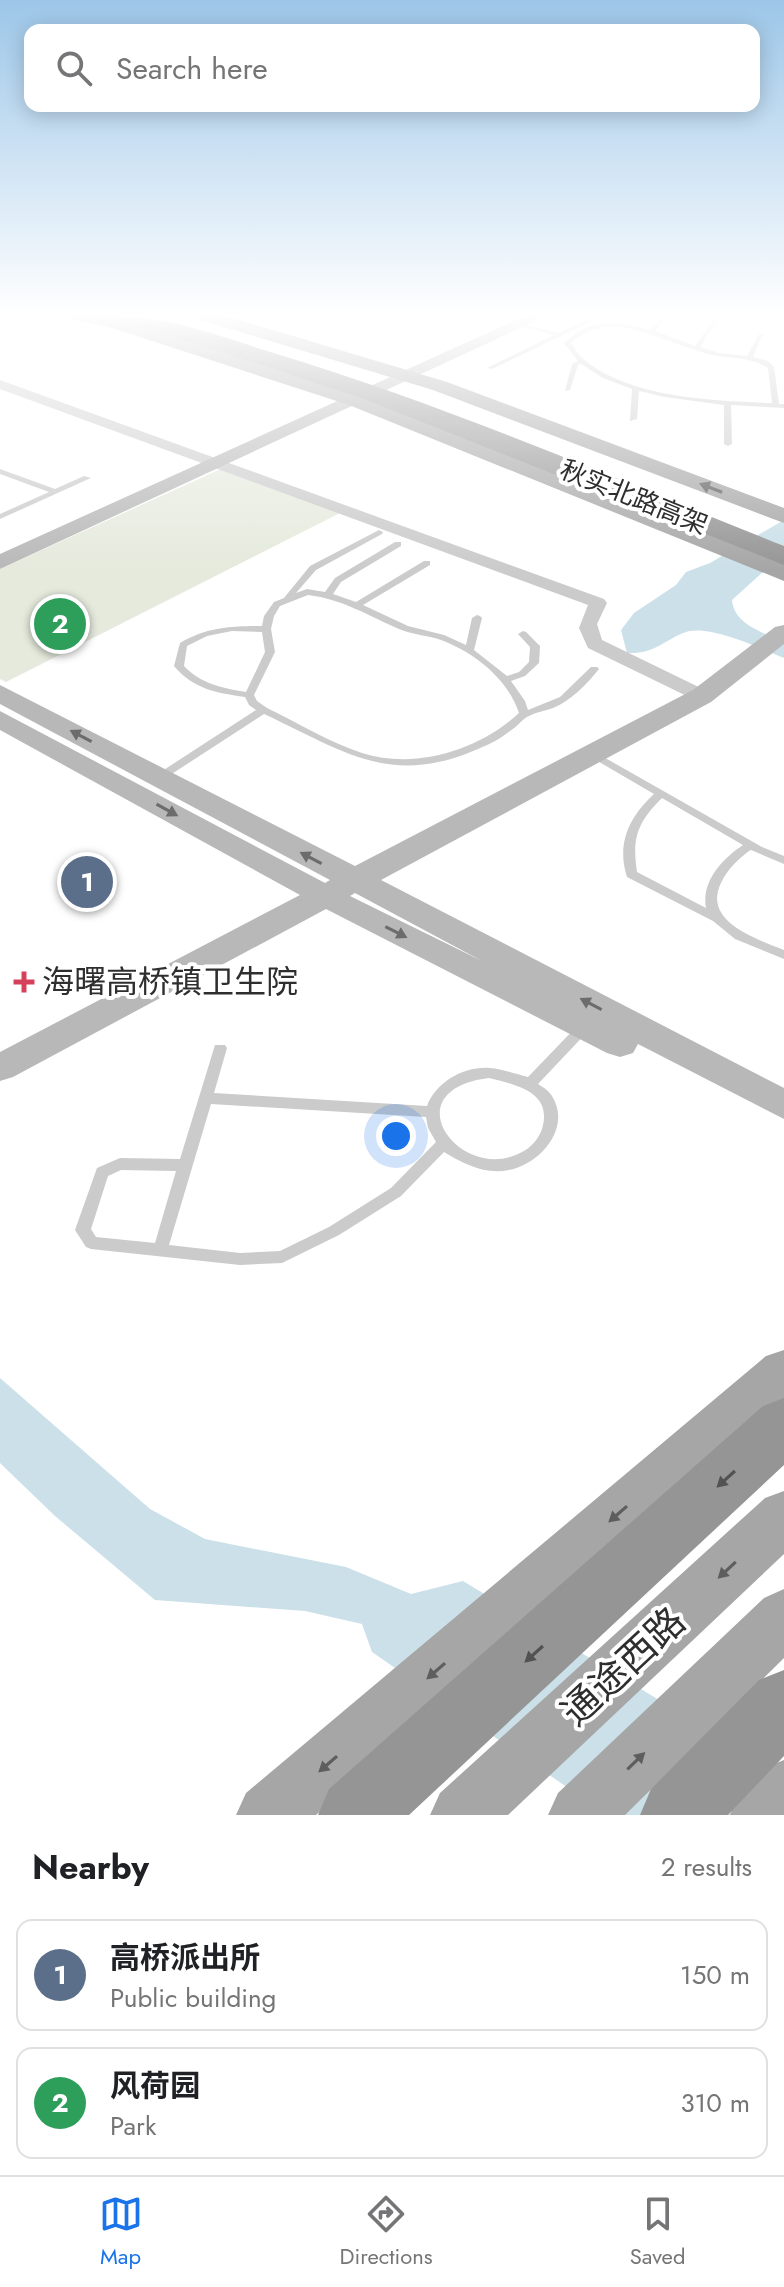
<!DOCTYPE html>
<html lang="en">
<head>
<meta charset="utf-8">
<style>
  :root { --surface:#fff; --page:#f2f2f2; --text:#202124; --muted:#757577; --line:#e0e0e0; --accent:#1a73e8 }
  body { margin:0; font-family:Jost,"Noto Sans SC",sans-serif; background:var(--page); color:var(--text) }
  .you { position:absolute; left:396px; top:1136px; width:28px; height:28px; margin:-20px; border:6px solid #fff; border-radius:50%; background:#1a73e8; box-shadow:0 0 0 12px #1a73e833 }
  .badge { display:grid; place-items:center; width:52px; height:52px; border-radius:50%; background:var(--accent); color:#fff; font-size:26px; font-weight:700 }
  .pin { position:absolute; translate:-50% -50%; border:4px solid #fff; box-shadow:0 2px 8px #0006 }
  .list { margin:0; padding:0; list-style:none }
  h2 { display:flex; justify-content:space-between; align-items:center; height:104px; margin:0; padding:0 32px; font-size:34px }
  h2 small { font-size:26px; font-weight:400; color:var(--muted) }
  .list li { display:grid; grid-template-columns:52px 1fr auto; gap:24px; align-items:center; box-sizing:border-box; height:112px; margin:0 16px 16px; padding:0 16px; border:2px solid var(--line); border-radius:16px }
  .list b { display:block; font-size:30px; white-space:nowrap }
  .list p { margin:0; font-size:26px; white-space:nowrap; color:var(--muted) }
  .list em { font-size:26px; font-style:normal; color:var(--muted) }
  .icon { flex:none; width:44px; height:44px; fill:none; stroke:currentColor; stroke-width:2; stroke-linecap:round; stroke-linejoin:round }
  .map { position:relative; flex:none; width:784px; height:1815px; overflow:hidden }
  .search { position:absolute; background:var(--surface); box-shadow:0 4px 20px #0003; left:24px; right:24px; top:24px; height:88px; display:flex; align-items:center; gap:20px; box-sizing:border-box; padding:0 28px; border-radius:16px; color:var(--muted); font-size:30px }
  .sheet { height:360px; background:var(--surface) }
  nav { display:flex; justify-content:space-around; align-items:center; box-sizing:border-box; height:112px; border-top:2px solid var(--line); background:var(--surface); font-size:22px; color:var(--muted) }
  nav a { display:grid; justify-items:center; gap:4px }
  nav .on { color:var(--accent) }
  .map>svg:first-child { display:block }
  .green { fill:#e5eadd }
  .water { fill:#cbe0e8 }
  .lines { fill:none; stroke-linecap:round; stroke-linejoin:round }
  .lane { fill:#cbcbcb; fill-rule:evenodd }
  .street { fill:#cbcbcb; fill-rule:evenodd }
  .secondary { fill:#b8b8b8; fill-rule:evenodd }
  .primary { fill:#a6a6a6; fill-rule:evenodd }
  .highway { fill:#959595; fill-rule:evenodd }
  .oneway { fill:#5e5e5e }
  .oneway2 { fill:#6c6c6c }
  .oneway3 { fill:#525252 }
  .poi-dot { fill:#d5405b; stroke:#fff; stroke-width:3 }
  .labels { text-anchor:middle; dominant-baseline:central; stroke-width:8; stroke-linejoin:round; paint-order:stroke }
  .far-street-label { font-size:26px; fill:#2e2e2e; stroke:#fff }
  .poi-label { font-size:32px; fill:#2e2e2e; stroke:#fff; text-anchor:start }
  .near-street-label { font-size:38px; fill:#2e2e2e; stroke:#fff }
</style>
</head>
<body>
<div class="map">
<svg width="784" height="1815" viewBox="0 0 784 1815">
  <rect width="100%" height="100%" fill="#fff"/>
  <path class="green" d="M 223,468 L 344,511 L 6,682 L 0,679 L 0,569 Z"/>
  <path class="water" d="M 784,520 L 784,553 L 732,600 C 734,625 764,632 784,643 L 784,658 C 762,649 706,622 683,633 C 660,643 654,654 627,653 L 621,630 L 634,613 L 676,585 L 686,572 L 710,563 Z
    M 0,1378 L 150,1509 L 205,1539 L 346,1567 L 411,1594 L 463,1581 L 784,1776 L 784,1815 L 607,1815 L 372,1652 L 362,1624 L 305,1611 L 155,1600 L 55,1516 L 0,1463 Z"/>
  <g class="lines">
    <path class="lane" d="M 595,316 L 603,316 L 492,369 L 487,368 L 554,335 L 518,325 L 518,323 L 559,333 Z
      M 662,316 L 668,316 L 655,331 L 695,346 L 716,316 L 720,316 L 700,347 L 719,353 L 747,356 L 759,334 L 763,334 L 753,357 L 768,361 L 774,367 L 779,404 L 784,404 L 784,408 L 731,405 L 732,444 L 728,446 L 724,444 L 724,405 L 665,397 L 639,391 L 637,419 L 630,421 L 632,389 L 603,378 L 581,364 L 578,365 L 570,390 L 565,391 L 572,364 L 578,361 L 564,343 C 590,318 616,320 649,330 ZM 617,326 C 649,332 677,345 708,354 C 728,359 750,356 768,368 L 772,403 C 715,401 633,398 587,362 C 580,357 576,350 571,343 C 586,330 597,327 617,326 Z
      M 0,469 L 55,489 L 84,476 L 91,478 L 0,519 L 0,514 L 49,492 L 0,474 Z
      M 379,530 L 383,532 L 382,534 L 316,570 L 296,593 L 307,589 L 325,592 L 335,578 L 395,542 L 401,542 L 401,546 L 341,582 L 333,594 L 356,602 L 424,561 L 430,561 L 430,565 L 363,605 L 408,626 L 444,635 L 466,645 L 472,618 L 477,615 L 480,616 L 482,618 L 474,650 L 507,676 L 519,672 L 529,662 L 530,647 L 518,634 L 523,631 L 526,632 L 540,646 L 539,663 L 525,676 L 511,681 L 525,701 L 528,710 L 560,697 L 591,667 L 597,667 L 599,669 C 586,685 572,700 553,708 C 545,711 536,712 529,716 C 522,719 517,727 510,731 C 500,739 490,744 478,749 C 389,788 342,750 264,714 L 164,779 L 156,779 L 155,777 L 156,775 L 256,710 L 249,705 L 245,697 C 217,693 193,689 174,666 L 180,643 C 207,627 231,626 262,626 L 264,616 L 274,602 L 284,598 L 310,566 ZM 308,595 C 342,599 369,616 399,629 C 413,635 427,635 441,640 C 475,653 507,678 519,713 C 479,750 416,770 362,753 C 329,742 298,723 267,708 L 257,701 L 254,695 L 275,652 L 271,629 L 274,616 L 280,606 ZM 232,631 L 262,632 L 265,652 L 246,692 C 222,688 201,684 184,666 L 187,646 L 207,636 Z
      M 593,751 L 762,847 L 784,856 L 784,864 L 751,850 L 749,851 C 737,860 727,870 721,883 C 702,922 757,939 784,950 L 784,959 L 735,939 L 713,921 L 627,877 C 616,843 630,816 654,794 L 589,756 L 588,754 ZM 662,798 L 743,845 C 722,859 701,882 706,908 L 637,872 C 632,838 637,823 662,798 Z
      M 585,1021 L 590,1023 L 592,1026 L 590,1029 L 538,1084 C 543,1087 549,1091 552,1096 C 572,1128 540,1164 509,1170 C 485,1175 464,1164 444,1152 L 401,1196 L 339,1235 L 282,1263 L 240,1265 L 91,1249 L 86,1247 L 75,1230 L 97,1168 L 120,1158 L 180,1159 L 215,1045 L 225,1045 L 227,1048 L 214,1093 L 427,1106 C 436,1082 464,1066 490,1068 C 502,1069 516,1074 528,1077 L 580,1023 ZM 489,1078 C 517,1085 553,1092 542,1129 C 539,1138 531,1148 522,1152 C 461,1186 390,1090 489,1078 ZM 211,1104 L 426,1117 L 428,1128 L 436,1142 L 391,1188 L 329,1227 L 280,1251 L 240,1253 L 169,1245 ZM 121,1170 L 176,1171 L 155,1243 L 96,1237 L 91,1229 L 108,1176 Z"/>
    <path class="street" d="M 0,380 L 604,599 L 607,603 L 597,624 L 602,640 L 709,692 L 712,696 L 709,700 L 695,700 L 588,648 L 579,628 L 588,605 L 0,389 Z"/>
    <path class="secondary" d="M 525,316 L 546,316 L 0,569 L 0,554 Z
      M 784,625 L 784,644 L 711,702 L 381,880 L 784,1088 L 784,1119 L 638,1044 L 633,1053 L 620,1057 L 607,1053 L 326,909 L 13,1077 L 0,1081 L 0,1052 L 300,895 L 0,730 L 0,711 L 325,883 L 330,880 L 0,704 L 0,685 L 355,866 L 693,690 L 775,627 ZM 355,893 L 482,961 L 350,896 Z"/>
    <path class="primary" d="M 72,316 L 105,316 L 124,320 L 363,397 L 784,564 L 784,581 L 349,405 L 112,328 L 75,320 Z
      M 198,316 L 226,316 L 447,382 L 784,508 L 784,523 L 433,390 L 201,320 Z
      M 784,1350 L 784,1403 L 316,1815 L 236,1815 L 246,1793 L 766,1356 Z
      M 784,1491 L 784,1554 L 508,1815 L 430,1815 L 440,1793 L 765,1498 Z
      M 784,1589 L 784,1658 L 625,1815 L 548,1815 L 558,1793 L 764,1598 Z
      M 784,1760 L 784,1815 L 730,1815 C 742,1787 756,1771 784,1760 Z"/>
    <path class="highway" d="M 109,316 C 167,314 225,338 280,355 C 451,407 617,480 784,546 L 784,565 L 364,399 L 197,344 L 112,321 Z
      M 784,1398 L 784,1465 L 409,1815 L 318,1815 L 329,1789 L 763,1406 Z
      M 784,1670 L 784,1756 L 728,1815 L 640,1815 L 651,1789 L 759,1680 Z"/>
  </g>
  <defs><path id="oneway-solid" d="M-6-.8H1V-3.2L6.5 0L1 3.2V.8H-6Z" transform="scale(2)"/></defs>
  <g class="oneway">
    <use href="#oneway-solid" transform="translate(711 488) rotate(-159)"/>
    <use href="#oneway-solid" transform="translate(618 1514) rotate(139)"/>
    <use href="#oneway-solid" transform="translate(727 1570) rotate(137)"/>
    <use href="#oneway-solid" transform="translate(436 1671) rotate(139)"/>
    <use href="#oneway-solid" transform="translate(636 1761) rotate(-44)"/>
    <use href="#oneway-solid" transform="translate(328 1764) rotate(139)"/>
  </g>
  <g class="oneway2">
    <use href="#oneway-solid" transform="translate(81 736) rotate(-152)"/>
    <use href="#oneway-solid" transform="translate(167 810) rotate(29)"/>
    <use href="#oneway-solid" transform="translate(311 858) rotate(-152)"/>
    <use href="#oneway-solid" transform="translate(396 932) rotate(27)"/>
    <use href="#oneway-solid" transform="translate(591 1004) rotate(-152)"/>
  </g>
  <g class="oneway3">
    <use href="#oneway-solid" transform="translate(726 1479) rotate(138)"/>
    <use href="#oneway-solid" transform="translate(534 1654) rotate(138)"/>
  </g>
  <linearGradient id="sky" x2="0" y2="1"><stop stop-color="#9cc6e8"/><stop offset="0.55" stop-color="#fff"/><stop offset="1" stop-color="#fff" stop-opacity="0"/></linearGradient>
  <rect width="784" height="570" fill="url(#sky)"/>
  <path class="poi-dot" d="M20 970h8v8h8v8h-8v8h-8v-8h-8v-8h8z"/>
  <g class="labels">
    <g class="far-street-label">
      <text transform="translate(634 497) rotate(22)">秋实北路高架</text>
    </g>
    <g class="poi-label">
      <text x="42" y="982">海曙高桥镇卫生院</text>
    </g>
    <g class="near-street-label">
      <text transform="translate(623 1666) rotate(-43)">通途西路</text>
    </g>
  </g>
</svg>
<div class="you"></div>
<div class="pin badge" style="left:87px;top:882px;background:#5c6f8a">1</div>
<div class="pin badge" style="left:60px;top:624px;background:#2e9e5b">2</div>
<div class="search"><svg class="icon" aria-label="search" viewBox="0 0 24 24"><circle cx="10" cy="10" r="6"/><path d="M15 15l6 6"/></svg>Search here</div>
</div>
<section class="sheet">
<h2>Nearby<small>2 results</small></h2>
<ul class="list">
<li><span class="badge" style="background:#5c6f8a">1</span><div><b>高桥派出所</b><p>Public building</p></div><em>150 m</em></li>
<li><span class="badge" style="background:#2e9e5b">2</span><div><b>风荷园</b><p>Park</p></div><em>310 m</em></li>
</ul>
</section>
<nav>
<a class="on"><svg class="icon" aria-label="map" viewBox="0 0 24 24"><path d="M3 6l6-2 6 2 6-2v14l-6 2-6-2-6 2zM9 4v14M15 6v14"/></svg>Map</a>
<a><svg class="icon" aria-label="directions" viewBox="0 0 24 24"><path d="M12 3l9 9-9 9-9-9zM9 14v-3h6M13 9l2 2-2 2"/></svg>Directions</a>
<a><svg class="icon" aria-label="saved" viewBox="0 0 24 24"><path d="M7 4h10v16l-5-4-5 4z"/></svg>Saved</a>
</nav>
</body>
</html>
